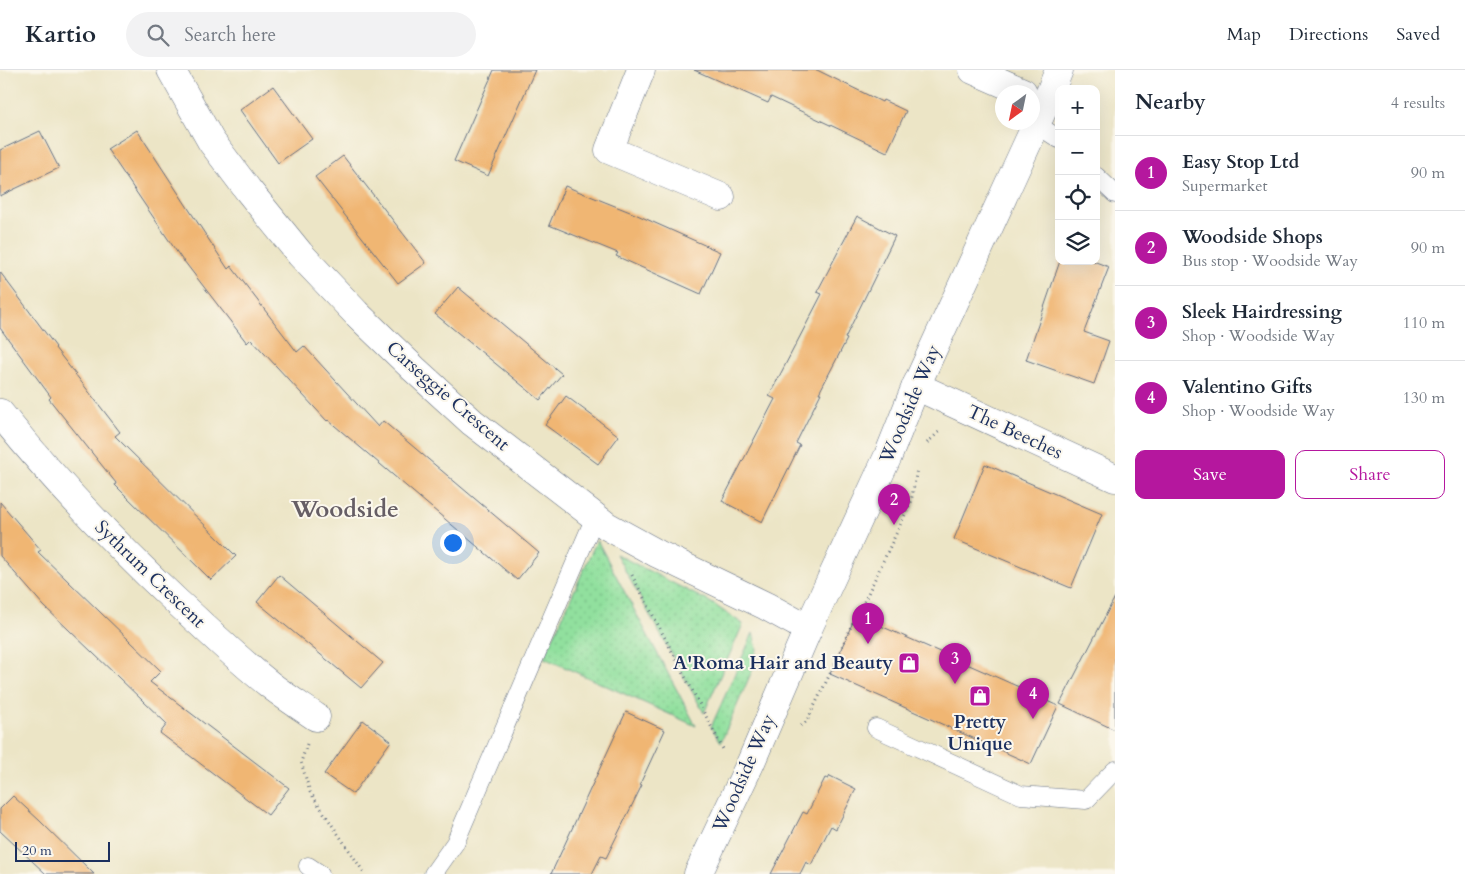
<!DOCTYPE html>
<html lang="en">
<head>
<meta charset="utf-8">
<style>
  :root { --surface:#fff; --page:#f2f2f3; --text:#1f2937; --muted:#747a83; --line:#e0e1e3; --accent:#b5179e }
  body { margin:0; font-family:Cardo,serif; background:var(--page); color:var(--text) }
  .controls { position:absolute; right:15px; top:15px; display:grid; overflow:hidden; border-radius:10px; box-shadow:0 5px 20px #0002 }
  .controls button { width:45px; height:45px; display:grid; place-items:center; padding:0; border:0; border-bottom:1px solid var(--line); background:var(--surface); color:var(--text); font:25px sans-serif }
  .compass { position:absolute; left:995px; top:15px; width:45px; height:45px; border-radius:50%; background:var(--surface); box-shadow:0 5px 20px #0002; rotate:213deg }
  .scale { position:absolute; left:15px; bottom:12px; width:95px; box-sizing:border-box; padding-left:5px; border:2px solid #1b2f5e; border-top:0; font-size:14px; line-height:18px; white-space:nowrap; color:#1b2f5e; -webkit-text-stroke:4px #fbf7ec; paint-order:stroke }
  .you { position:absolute; left:452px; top:472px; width:18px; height:18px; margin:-12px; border:4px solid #fff; border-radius:50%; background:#1a73e8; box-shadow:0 0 0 8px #1a73e833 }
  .badge { display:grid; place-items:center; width:32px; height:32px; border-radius:50%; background:var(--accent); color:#fff; font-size:16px; font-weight:700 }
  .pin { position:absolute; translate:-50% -41px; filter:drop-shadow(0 1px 2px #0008) }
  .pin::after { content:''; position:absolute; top:26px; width:18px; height:15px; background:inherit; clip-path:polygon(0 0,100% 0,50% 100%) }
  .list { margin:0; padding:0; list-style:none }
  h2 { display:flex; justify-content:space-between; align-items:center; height:65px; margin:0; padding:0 20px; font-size:21px }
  h2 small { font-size:16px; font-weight:400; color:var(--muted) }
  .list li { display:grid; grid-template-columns:32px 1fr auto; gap:15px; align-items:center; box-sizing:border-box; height:75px; padding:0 20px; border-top:1px solid var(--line) }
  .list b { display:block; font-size:19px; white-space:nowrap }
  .list p { margin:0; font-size:16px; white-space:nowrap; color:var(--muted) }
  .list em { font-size:16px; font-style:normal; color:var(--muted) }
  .actions { display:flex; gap:10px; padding:15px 20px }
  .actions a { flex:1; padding:11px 0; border:1px solid var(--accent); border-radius:10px; text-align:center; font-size:18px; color:var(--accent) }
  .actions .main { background:var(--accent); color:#fff }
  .icon { flex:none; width:28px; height:28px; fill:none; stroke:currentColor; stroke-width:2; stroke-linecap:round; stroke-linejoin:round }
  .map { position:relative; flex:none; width:1115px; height:804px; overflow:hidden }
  header { display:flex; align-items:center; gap:30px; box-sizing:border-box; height:70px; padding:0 25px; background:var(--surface); border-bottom:1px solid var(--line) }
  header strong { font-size:24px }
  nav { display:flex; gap:28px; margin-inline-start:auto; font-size:18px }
  .search { width:350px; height:45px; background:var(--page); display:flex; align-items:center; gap:12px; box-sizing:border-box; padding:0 18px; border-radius:28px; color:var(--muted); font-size:19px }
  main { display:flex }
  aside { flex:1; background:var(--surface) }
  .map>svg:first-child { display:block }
  .grass { fill:url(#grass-dots); stroke:#56887e }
  .building { fill:#f0b673 }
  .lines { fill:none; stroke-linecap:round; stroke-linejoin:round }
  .service-casing { stroke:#646f82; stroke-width:19 }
  .minor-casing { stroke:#646f82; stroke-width:29 }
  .tertiary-casing { stroke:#646f82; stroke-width:29 }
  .path { stroke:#646f82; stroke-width:3; stroke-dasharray:1 4; stroke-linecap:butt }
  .service { stroke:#fff; stroke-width:18 }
  .minor { stroke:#fff; stroke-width:28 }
  .tertiary { stroke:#fff; stroke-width:28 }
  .labels { text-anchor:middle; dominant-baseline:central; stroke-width:4; stroke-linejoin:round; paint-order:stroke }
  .street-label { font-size:19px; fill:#1b2f5e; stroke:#fbf7ec }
  .poi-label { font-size:19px; font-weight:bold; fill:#1b2f5e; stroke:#fbf7ec; text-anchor:end }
  .district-label { font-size:24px; font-weight:bold; fill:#665e65; stroke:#fbf7ec }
</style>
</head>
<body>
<header>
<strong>Kartio</strong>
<div class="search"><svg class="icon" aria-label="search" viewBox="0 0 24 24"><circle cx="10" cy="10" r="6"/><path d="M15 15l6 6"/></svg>Search here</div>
<nav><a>Map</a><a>Directions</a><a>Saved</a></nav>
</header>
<main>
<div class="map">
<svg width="1115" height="804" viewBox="0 0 1115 804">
  <defs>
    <pattern id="grass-dots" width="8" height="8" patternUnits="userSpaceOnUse" patternTransform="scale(1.25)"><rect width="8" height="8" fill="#91e09e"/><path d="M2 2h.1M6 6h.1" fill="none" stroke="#7cc08a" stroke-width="1.8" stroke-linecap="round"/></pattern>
  </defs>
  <rect width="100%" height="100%" fill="#fbf7ec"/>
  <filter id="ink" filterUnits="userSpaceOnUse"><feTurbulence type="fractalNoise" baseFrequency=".02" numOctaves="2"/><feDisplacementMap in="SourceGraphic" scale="10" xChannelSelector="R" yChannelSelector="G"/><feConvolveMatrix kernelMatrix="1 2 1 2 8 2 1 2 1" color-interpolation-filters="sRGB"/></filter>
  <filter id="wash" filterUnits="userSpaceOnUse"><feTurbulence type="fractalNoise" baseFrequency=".0096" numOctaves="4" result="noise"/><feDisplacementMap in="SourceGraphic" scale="20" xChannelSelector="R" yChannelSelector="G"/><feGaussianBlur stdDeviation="1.12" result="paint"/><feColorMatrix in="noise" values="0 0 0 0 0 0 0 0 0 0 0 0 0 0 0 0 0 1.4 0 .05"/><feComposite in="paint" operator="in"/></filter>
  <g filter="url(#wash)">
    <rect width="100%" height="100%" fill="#ece5c6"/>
    <path class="grass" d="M 597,470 L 696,656 L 544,588 Z
      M 616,484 L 710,532 L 743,554 L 704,643 Z
      M 753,563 L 757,578 L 755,594 L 721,672 L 711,657 Z"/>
    <g id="blocks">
      <path class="building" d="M 494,0 L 535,0 L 488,106 L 454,91 Z
        M 694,0 L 817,0 L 882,32 L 883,30 L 906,41 L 887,82 L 771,27 L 768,33 Z
        M 273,16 L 312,69 L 278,93 L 240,40 Z
        M 137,60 L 228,199 L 231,196 L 297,282 L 304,276 L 378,357 L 383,351 L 539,483 L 517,510 L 328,350 L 327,351 L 251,269 L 247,273 L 184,191 L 183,191 L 107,79 Z
        M 40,61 L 59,98 L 0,126 L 0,80 Z
        M 343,86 L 426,193 L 398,213 L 315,107 Z
        M 565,116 L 635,144 L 720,182 L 701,224 L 616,186 L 618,183 L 549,155 Z
        M 857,146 L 895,166 L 845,268 L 847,269 L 819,323 L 821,323 L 796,373 L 800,375 L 762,452 L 722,431 L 775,329 L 769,326 L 822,224 L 817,222 Z
        M 1060,191 L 1093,191 L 1109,197 L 1084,262 L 1109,271 L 1094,314 L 1026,290 Z
        M 0,202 L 56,277 L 55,278 L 120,362 L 115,366 L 236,486 L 211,510 L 115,415 L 116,413 L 49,329 L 51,327 L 0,258 Z
        M 458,217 L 562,304 L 540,330 L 435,244 Z
        M 566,326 L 619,366 L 598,394 L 545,355 Z
        M 985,394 L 1102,444 L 1071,518 L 954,469 Z
        M 0,432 L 41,480 L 38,482 L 161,601 L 150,612 L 289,718 L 268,745 L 160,663 L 167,654 L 44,536 L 0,486 Z
        M 279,505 L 383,593 L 361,618 L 257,532 Z
        M 1115,527 L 1115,660 L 1060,634 Z
        M 856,545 L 1028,621 L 1027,622 L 1058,636 L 1031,694 L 830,604 Z
        M 626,642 L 665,660 L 640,714 L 642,715 L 606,788 L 601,786 L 592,804 L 551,804 Z
        M 363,650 L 391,671 L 353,724 L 324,704 Z
        M 830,706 L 856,719 L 836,759 L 831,756 L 811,795 L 806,792 L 800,804 L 771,804 L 803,742 L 807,744 L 825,708 L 828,709 Z
        M 13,726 L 40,751 L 94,804 L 46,804 L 0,761 L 0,739 Z"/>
    </g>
  </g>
  <g filter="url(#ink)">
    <use href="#blocks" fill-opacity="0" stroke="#646f82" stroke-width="1"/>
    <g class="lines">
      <g class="service-casing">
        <path id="service" d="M 1036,54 L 1059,69
          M 1096,106 L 1115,124
          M 876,658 L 1021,725 L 1086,730 L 1115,700
          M 308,796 L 320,804
          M 433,804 L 455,773 L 595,447"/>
      </g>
      <g class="minor-casing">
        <path id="minor" d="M 171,0 L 211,71 L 248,120 L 300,184 L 356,243 L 414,299 L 472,352 L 607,456 L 658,484 L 766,536 L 808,559
          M 641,0 L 609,80 L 721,127
          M 973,0 L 1023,22
          M 916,316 L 1115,408
          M 0,343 C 54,410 113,472 176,531 C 207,559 237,589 269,614 C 284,626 300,636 316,647"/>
      </g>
      <g class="tertiary-casing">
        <path id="tertiary" d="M 698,804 L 751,692 L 808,559 L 888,386 L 916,316 L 1046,33 L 1059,0"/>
      </g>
      <path class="path" d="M 927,373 L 941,360
        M 632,505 L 723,679
        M 801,656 L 807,651 L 830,604 L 856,545 L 864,532 L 911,432 L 917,399
        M 307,674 L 301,692 L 310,722 L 365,804"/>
      <use href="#service" class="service"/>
      <use href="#minor" class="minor"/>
      <use href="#tertiary" class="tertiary"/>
    </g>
  </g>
  <defs>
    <g id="shop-square" transform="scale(1.125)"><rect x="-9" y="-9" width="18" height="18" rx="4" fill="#b5179e" stroke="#fbf7ec"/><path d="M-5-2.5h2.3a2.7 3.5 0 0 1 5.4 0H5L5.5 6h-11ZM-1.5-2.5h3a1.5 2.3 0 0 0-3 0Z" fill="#fff"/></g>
  </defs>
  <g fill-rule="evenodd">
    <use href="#shop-square" x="909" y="593"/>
    <use href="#shop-square" x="980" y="626"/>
  </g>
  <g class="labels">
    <g class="street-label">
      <text transform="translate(448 326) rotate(41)">Carseggie Crescent</text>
      <text transform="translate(910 334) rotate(-67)">Woodside Way</text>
      <text transform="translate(1015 362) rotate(25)">The Beeches</text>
      <text transform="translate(150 504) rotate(44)">Sythrum Crescent</text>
      <text transform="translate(744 703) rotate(-66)">Woodside Way</text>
    </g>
    <g class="poi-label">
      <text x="893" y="593">A'Roma Hair and Beauty</text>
      <text x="980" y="652" text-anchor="middle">Pretty<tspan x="980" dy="22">Unique</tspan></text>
    </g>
    <g class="district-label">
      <text x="345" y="439">Woodside</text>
    </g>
  </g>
</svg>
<div class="controls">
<button>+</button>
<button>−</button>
<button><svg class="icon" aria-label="locate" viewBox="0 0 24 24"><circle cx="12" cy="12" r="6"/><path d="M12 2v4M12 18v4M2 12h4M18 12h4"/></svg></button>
<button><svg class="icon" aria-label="layers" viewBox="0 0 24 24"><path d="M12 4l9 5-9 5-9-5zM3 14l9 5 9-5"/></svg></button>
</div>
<svg class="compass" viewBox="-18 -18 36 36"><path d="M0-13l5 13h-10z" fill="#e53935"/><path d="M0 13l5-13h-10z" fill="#747a83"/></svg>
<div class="scale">20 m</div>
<div class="you"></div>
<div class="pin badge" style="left:868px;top:574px">1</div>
<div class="pin badge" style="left:894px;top:455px">2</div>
<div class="pin badge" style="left:955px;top:614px">3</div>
<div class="pin badge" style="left:1033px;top:649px">4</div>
</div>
<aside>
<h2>Nearby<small>4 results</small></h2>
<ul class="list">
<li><span class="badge">1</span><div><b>Easy Stop Ltd</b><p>Supermarket</p></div><em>90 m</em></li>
<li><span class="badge">2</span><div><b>Woodside Shops</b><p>Bus stop · Woodside Way</p></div><em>90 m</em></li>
<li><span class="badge">3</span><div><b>Sleek Hairdressing</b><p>Shop · Woodside Way</p></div><em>110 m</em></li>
<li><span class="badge">4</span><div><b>Valentino Gifts</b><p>Shop · Woodside Way</p></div><em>130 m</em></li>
</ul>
<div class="actions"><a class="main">Save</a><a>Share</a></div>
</aside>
</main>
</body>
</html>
